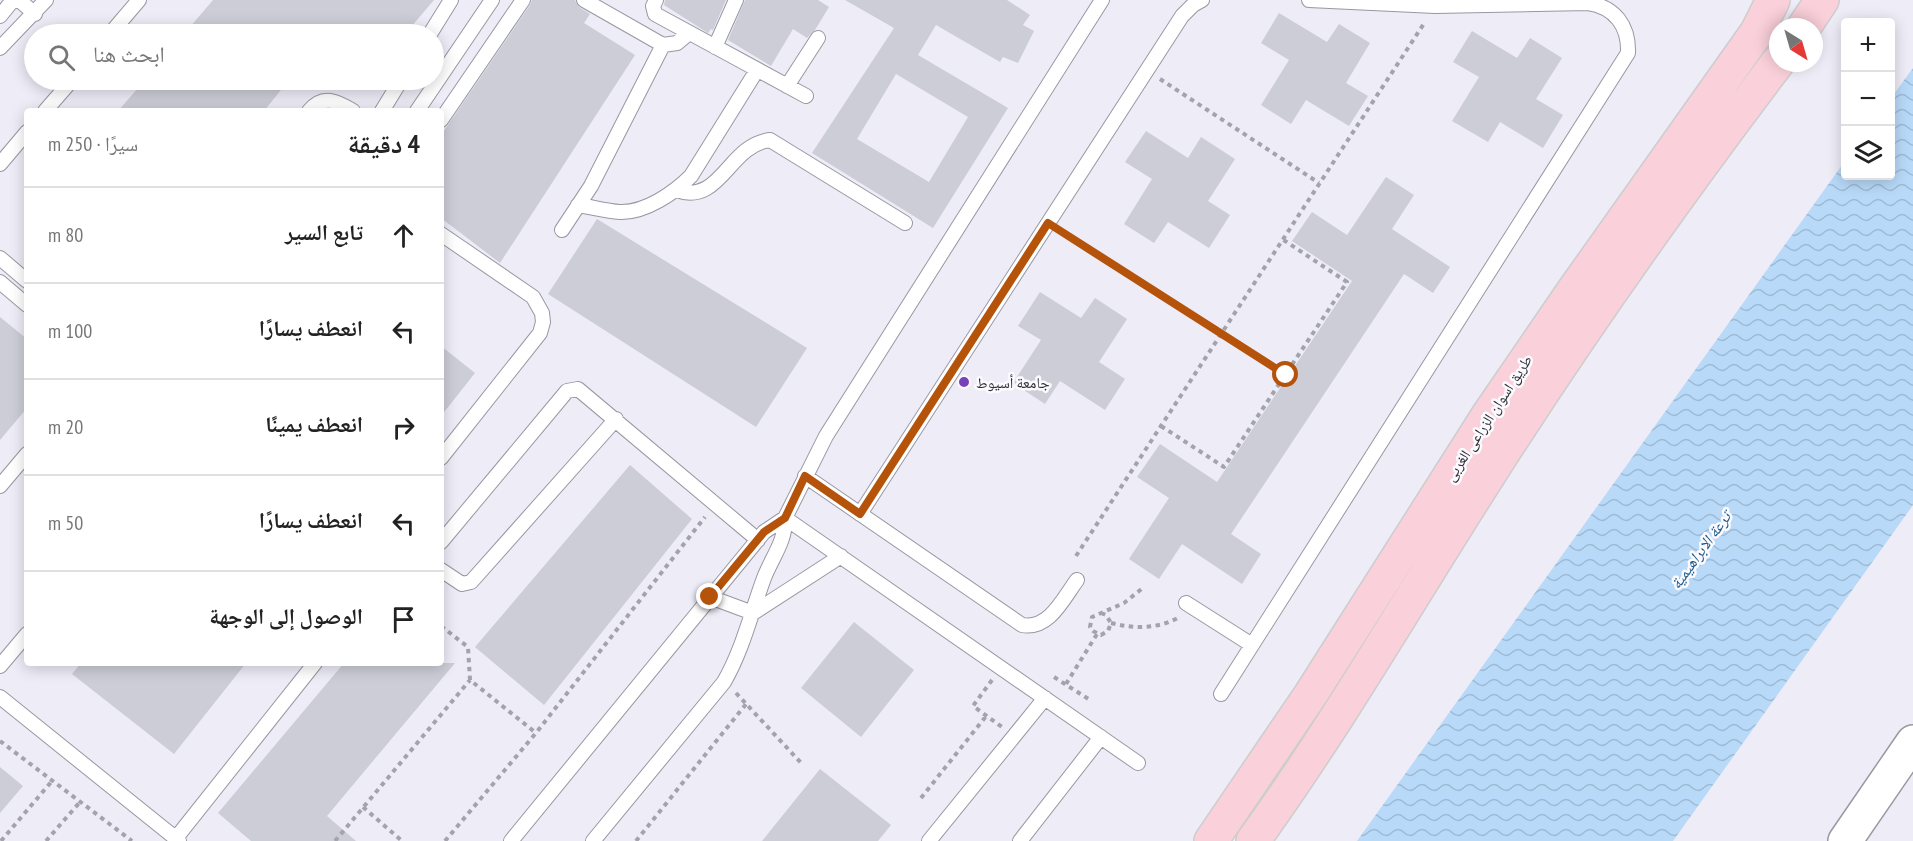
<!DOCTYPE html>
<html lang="ar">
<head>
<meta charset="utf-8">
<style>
  :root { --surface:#fff; --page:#f6f6f6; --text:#222; --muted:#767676; --line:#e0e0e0 }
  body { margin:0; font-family:"PT Sans Narrow","Noto Naskh Arabic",sans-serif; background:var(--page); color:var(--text); direction:rtl }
  .controls { position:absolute; right:18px; top:18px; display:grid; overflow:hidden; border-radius:6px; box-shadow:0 3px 15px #0003 }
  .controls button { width:54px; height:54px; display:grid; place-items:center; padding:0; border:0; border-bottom:2px solid var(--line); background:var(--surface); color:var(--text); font:30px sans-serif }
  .compass { position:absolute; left:1769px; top:18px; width:54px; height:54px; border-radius:50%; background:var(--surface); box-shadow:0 3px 15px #0003; rotate:143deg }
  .stop { position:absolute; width:18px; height:18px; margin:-14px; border:4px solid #b45309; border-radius:50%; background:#fff }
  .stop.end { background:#b45309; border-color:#fff; box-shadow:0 2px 6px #0008 }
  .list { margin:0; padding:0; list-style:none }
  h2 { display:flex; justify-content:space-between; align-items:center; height:78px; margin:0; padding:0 24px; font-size:26px }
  h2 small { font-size:20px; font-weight:400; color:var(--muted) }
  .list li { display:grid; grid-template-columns:39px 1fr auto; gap:18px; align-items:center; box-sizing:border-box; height:96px; padding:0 24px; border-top:2px solid var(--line) }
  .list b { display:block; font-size:22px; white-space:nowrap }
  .list em { font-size:20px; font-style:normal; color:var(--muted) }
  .icon { flex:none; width:33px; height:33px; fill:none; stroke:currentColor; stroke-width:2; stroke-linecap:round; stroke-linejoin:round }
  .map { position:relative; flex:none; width:1913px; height:841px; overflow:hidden; direction:ltr }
  .search { position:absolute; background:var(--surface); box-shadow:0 3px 15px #0003; left:24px; top:24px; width:420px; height:66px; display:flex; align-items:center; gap:15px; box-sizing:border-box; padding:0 21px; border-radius:33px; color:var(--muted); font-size:22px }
  .panel { position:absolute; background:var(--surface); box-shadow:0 3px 15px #0003; left:24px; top:108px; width:420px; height:558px; border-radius:6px; direction:rtl }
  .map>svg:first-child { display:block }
  .water { fill:url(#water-waves) }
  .building { fill:#cdcdd7; fill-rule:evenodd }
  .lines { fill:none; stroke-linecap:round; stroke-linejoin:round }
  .lane-casing { stroke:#9898a2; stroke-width:16 }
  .secondary-casing { stroke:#9898a2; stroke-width:36 }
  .primary-casing { stroke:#cdcdce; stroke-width:36 }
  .path { stroke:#a4a3ab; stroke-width:4; stroke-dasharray:4.5 4.5; stroke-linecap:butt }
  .lane { stroke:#fff; stroke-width:14 }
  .secondary { stroke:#fff; stroke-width:33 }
  .primary { stroke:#fad0da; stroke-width:33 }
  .route { stroke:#b45309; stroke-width:8 }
  .poi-dot { fill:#7742b9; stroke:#fbfaff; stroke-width:2 }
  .labels { text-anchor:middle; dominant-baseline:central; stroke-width:5; stroke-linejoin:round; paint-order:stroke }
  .poi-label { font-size:15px; fill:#2f2f33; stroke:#fbfaff; text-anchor:start }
  .street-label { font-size:15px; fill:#2f2f33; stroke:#fbfaff }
  .water-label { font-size:16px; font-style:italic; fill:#225c8b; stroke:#fbfaff }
</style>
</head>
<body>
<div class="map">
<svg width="1913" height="841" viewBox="0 0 1913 841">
  <defs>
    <pattern id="water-waves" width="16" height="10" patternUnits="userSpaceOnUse" patternTransform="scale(1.5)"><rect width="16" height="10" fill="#b8d9f8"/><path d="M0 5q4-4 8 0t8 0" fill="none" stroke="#9ebbd5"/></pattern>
  </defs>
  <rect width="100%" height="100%" fill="#edecf7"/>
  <path class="water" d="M 1913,68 L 1913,505 L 1673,841 L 1357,841 L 1845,161 L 1846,176 L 1890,176 L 1891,98 Z"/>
  <path class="building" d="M 213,0 L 434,0 L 405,34 L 184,34 Z
    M 532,0 L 575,0 L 579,7 L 590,14 L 584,23 L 635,55 L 500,263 L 441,218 L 441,135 L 530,5 Z
    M 665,0 L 726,0 L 713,30 L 711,29 L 708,33 L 664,5 Z
    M 745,0 L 818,0 L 829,7 L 815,30 L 807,38 L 793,29 L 771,66 L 728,40 Z
    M 845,0 L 1007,0 L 1030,15 L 1023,25 L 1034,31 L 1018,63 L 1003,57 L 1000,62 L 936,25 L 918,55 L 1008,108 L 933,228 L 812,153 L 894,28 ZM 896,74 L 968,117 L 929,182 L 857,139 Z
    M 1279,13 L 1327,42 L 1339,24 L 1370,43 L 1346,83 L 1368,96 L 1349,126 L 1306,100 L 1291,124 L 1261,105 L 1289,60 L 1261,43 Z
    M 1472,31 L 1517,58 L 1530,38 L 1562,58 L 1536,99 L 1563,115 L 1543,148 L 1500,122 L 1488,142 L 1452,121 L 1479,77 L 1453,62 Z
    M 145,80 L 289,80 L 264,111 L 118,111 Z
    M 1146,131 L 1188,158 L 1201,137 L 1235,159 L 1208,201 L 1230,215 L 1209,248 L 1168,222 L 1154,243 L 1124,224 L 1152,179 L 1125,162 Z
    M 1386,177 L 1414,195 L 1392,229 L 1450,267 L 1433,293 L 1404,274 L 1231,534 L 1261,554 L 1242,584 L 1182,544 L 1159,579 L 1129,559 L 1169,498 L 1137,477 L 1160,444 L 1217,482 L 1352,281 L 1292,241 L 1312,212 L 1347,235 Z
    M 597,219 L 807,348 L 756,427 L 548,294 Z
    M 1040,292 L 1081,318 L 1095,298 L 1127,319 L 1099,362 L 1125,379 L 1105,410 L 1060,381 L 1045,404 L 1013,383 L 1041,340 L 1018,326 Z
    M 0,317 L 27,339 L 27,408 L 0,440 Z
    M 441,346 L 475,373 L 441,416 Z
    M 630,465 L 692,519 L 544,705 L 475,647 Z
    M 854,622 L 914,670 L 861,737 L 801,688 Z
    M 81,663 L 246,663 L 174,754 L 72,674 Z
    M 344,663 L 455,663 L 327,816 L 356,841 L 251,841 L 218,813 Z
    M 0,767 L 23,786 L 0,813 Z
    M 820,769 L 891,825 L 878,841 L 762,841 Z"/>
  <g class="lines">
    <g class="lane-casing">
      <path id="lane" d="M 19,0 L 35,14
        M 584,0 L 663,45 L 677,43 L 689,33
        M 656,0 L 653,6 L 655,14 L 806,96
        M 0,16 L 13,0
        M 110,34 L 139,0
        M 430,34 L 451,0
        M 715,47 L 736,0
        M 0,48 L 46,0
        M 787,86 L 818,38
        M 45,111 L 72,80
        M 309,111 C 323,94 337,101 353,111
        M 382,111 L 401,80
        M 417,111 L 492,0
        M 441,120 L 523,0
        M 0,164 L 27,132
        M 676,190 C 721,206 728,145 770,140 L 905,223
        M 578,205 C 592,207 606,211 620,212 C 645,213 674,193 691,176 L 757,70
        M 562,230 L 591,186 L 663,45
        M 441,234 L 533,297 L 542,313 L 543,322 L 540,333 L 441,458
        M 0,258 L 27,281
        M 0,282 L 27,305
        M 805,476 L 1022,625 C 1049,630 1063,599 1077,580
        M 0,486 L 27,454
        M 860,514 L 1182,16 L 1193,5 L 1202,0
        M 785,518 L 1138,763
        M 441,542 L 567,391 L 578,389 L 758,540
        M 441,570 L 462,584 L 471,582 L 616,419
        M 710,597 L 753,613 L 841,556
        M 1186,603 L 1252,645
        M 0,666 L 27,634
        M 1221,694 L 1628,53 C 1629,26 1615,7 1588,3 L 1435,6 L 1309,0
        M 0,697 L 179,841
        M 176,838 L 315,663
        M 511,841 L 764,532 L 785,518
        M 593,841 L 724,682 C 743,649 751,613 764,578 C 772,557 786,541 785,518 L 826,436 L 1102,0
        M 929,841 L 1045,698
        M 1020,841 L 1101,737"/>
    </g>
    <g class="secondary-casing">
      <path id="secondary" d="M 1845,841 L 1913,742"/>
    </g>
    <g class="primary-casing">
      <path id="primary" d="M 1804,27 L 1822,0
        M 1211,841 L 1311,694 L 1489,414 L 1574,290 L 1757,32 L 1773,0
        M 1253,841 C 1336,726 1407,603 1483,484 C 1575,339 1674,199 1778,62"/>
    </g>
    <path class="path" d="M 1160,79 L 1319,183
      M 1062,231 L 1286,375
      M 1161,426 L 1224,467 L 1347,282 L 1282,239
      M 1076,556 L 1425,22
      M 1101,613 L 1106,615 L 1111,623 L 1108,631 L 1101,635 L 1093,631 L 1090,627 L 1092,617 L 1124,603 L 1144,587
      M 1111,623 C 1135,629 1156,629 1178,618
      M 441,626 L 468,647 L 470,680 L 536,733
      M 1054,677 L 1090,700
      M 992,680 L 973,706 L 1002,727
      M 1066,684 L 1097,634
      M 736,693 L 803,765
      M 0,741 L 132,841
      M 921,798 L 987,715
      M 363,807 L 402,841
      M 1,841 L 52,781
      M 46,841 L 80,802
      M 335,841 L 470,680
      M 445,841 L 536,733 L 705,517
      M 636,841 L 746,704"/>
    <use href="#lane" class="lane"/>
    <use href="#secondary" class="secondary"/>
    <use href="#primary" class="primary"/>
  </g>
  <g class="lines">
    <path class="route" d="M 710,597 L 764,532 L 785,518 L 805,476 L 860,514 L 1048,223 L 1286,375"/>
  </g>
  <circle class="poi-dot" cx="964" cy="382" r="6"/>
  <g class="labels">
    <g class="poi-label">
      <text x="976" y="382">جامعة أسيوط</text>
    </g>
    <g class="street-label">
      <text transform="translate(1488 418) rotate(-57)">طريق اسوان الزراعى الغربى</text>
    </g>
    <g class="water-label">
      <text transform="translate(1700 550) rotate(-54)">ترعة الابراهيمية</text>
    </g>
  </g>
</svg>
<div class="controls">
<button>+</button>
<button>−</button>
<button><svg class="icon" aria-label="layers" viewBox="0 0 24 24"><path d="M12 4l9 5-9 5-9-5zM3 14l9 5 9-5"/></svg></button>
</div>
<svg class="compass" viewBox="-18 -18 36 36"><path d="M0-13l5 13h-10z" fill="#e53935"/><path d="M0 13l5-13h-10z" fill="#767676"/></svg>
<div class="stop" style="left:1286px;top:375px"></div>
<div class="stop end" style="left:710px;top:597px"></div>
<div class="search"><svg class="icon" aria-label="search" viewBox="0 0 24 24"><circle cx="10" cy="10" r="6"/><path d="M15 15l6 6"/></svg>ابحث هنا</div>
<section class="panel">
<h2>4 دقيقة<small>سيرًا · 250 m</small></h2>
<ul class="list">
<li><svg class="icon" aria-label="ahead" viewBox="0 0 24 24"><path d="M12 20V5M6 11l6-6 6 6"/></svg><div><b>تابع السير</b></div><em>80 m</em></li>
<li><svg class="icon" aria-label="left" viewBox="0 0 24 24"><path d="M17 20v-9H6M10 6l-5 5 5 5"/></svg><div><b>انعطف يسارًا</b></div><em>100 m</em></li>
<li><svg class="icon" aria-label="right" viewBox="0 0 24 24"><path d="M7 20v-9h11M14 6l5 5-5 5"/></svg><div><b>انعطف يمينًا</b></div><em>20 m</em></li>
<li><svg class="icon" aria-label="left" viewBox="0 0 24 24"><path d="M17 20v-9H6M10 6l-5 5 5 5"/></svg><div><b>انعطف يسارًا</b></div><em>50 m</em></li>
<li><svg class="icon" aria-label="arrive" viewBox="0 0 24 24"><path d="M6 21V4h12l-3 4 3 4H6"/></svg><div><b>الوصول إلى الوجهة</b></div></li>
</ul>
</section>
</div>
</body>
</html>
